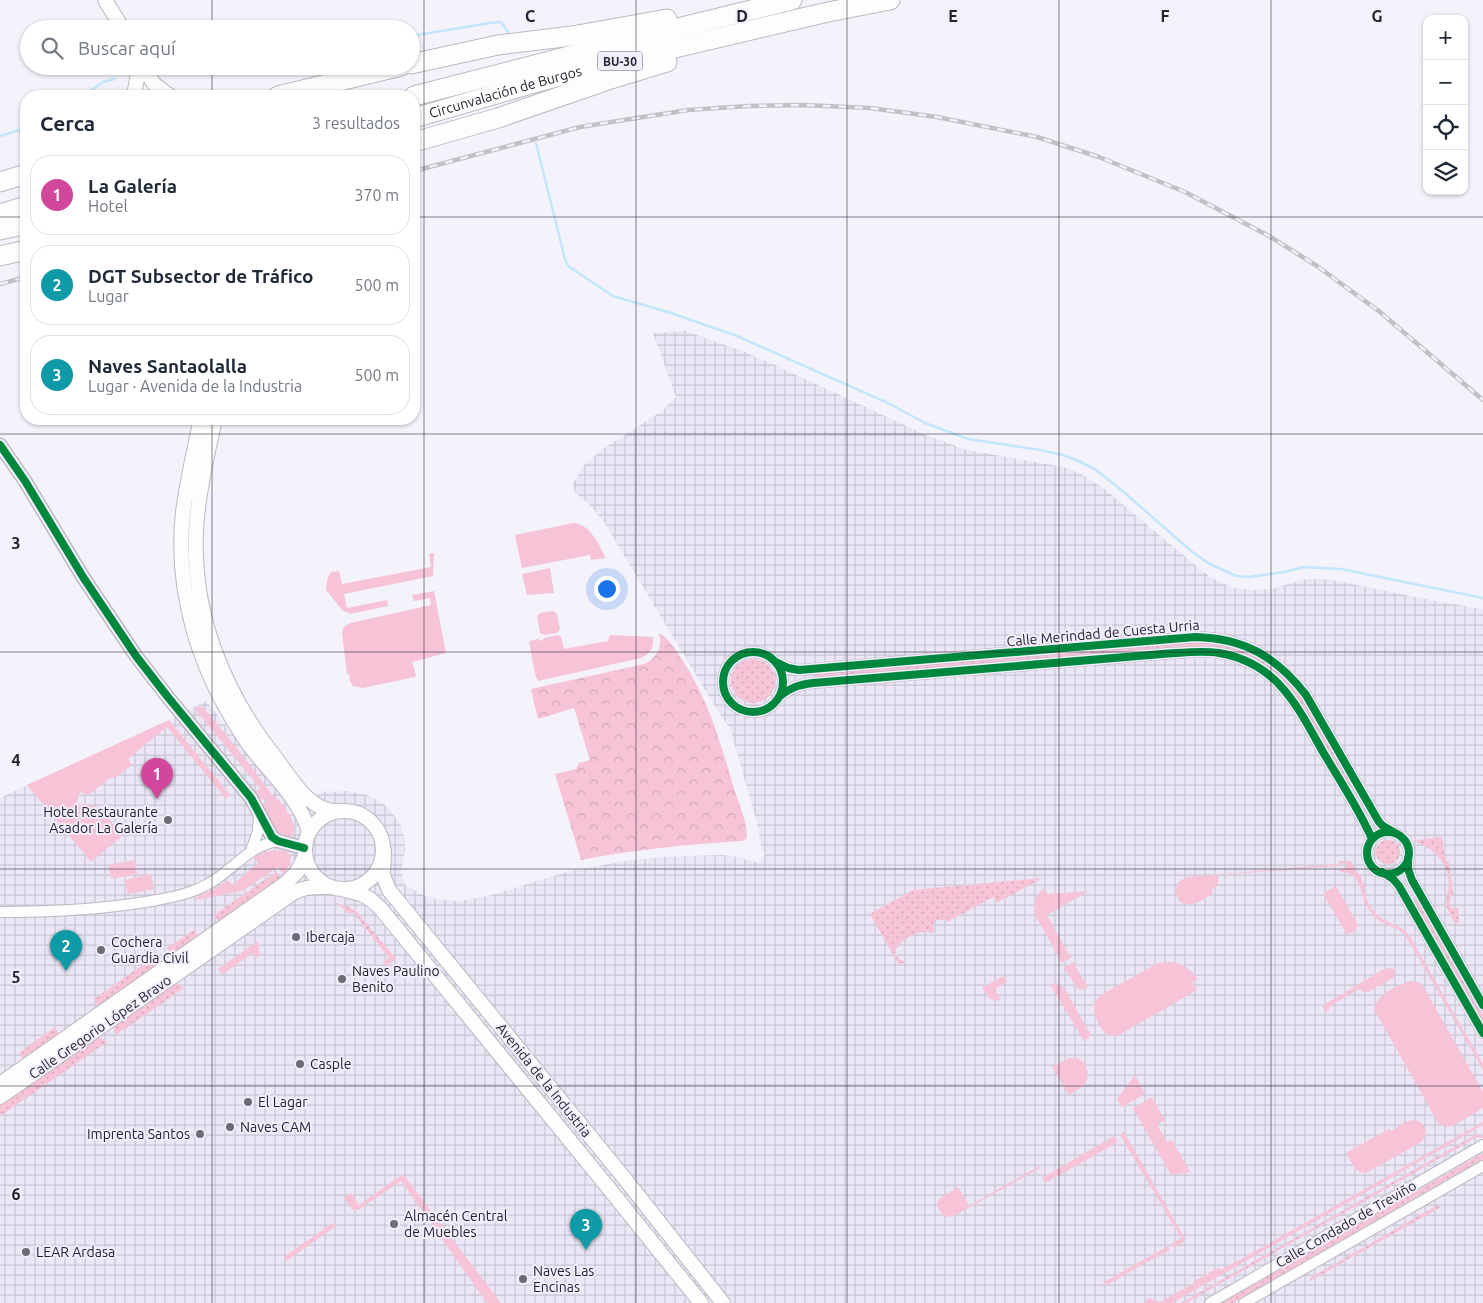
<!DOCTYPE html>
<html lang="es">
<head>
<meta charset="utf-8">
<style>
  :root { --surface:#fff; --page:#f6f6f7; --text:#1f2937; --muted:#747a83; --line:#e0e1e3; --accent:#b45309 }
  body { margin:0; font-family:Ubuntu,sans-serif; background:var(--page); color:var(--text) }
  .controls { position:absolute; right:15px; top:15px; display:grid; overflow:hidden; border-radius:10px; box-shadow:0 1px 4px #0004 }
  .controls button { width:45px; height:45px; display:grid; place-items:center; padding:0; border:0; border-bottom:1px solid var(--line); background:var(--surface); color:var(--text); font:25px sans-serif }
  .you { position:absolute; left:606px; top:588px; width:18px; height:18px; margin:-12px; border:4px solid #fff; border-radius:50%; background:#1a73e8; box-shadow:0 0 0 8px #1a73e833 }
  .badge { display:grid; place-items:center; width:32px; height:32px; border-radius:50%; background:var(--accent); color:#fff; font-size:16px; font-weight:700 }
  .pin { position:absolute; translate:-50% -41px; filter:drop-shadow(0 1px 2px #0008) }
  .pin::after { content:''; position:absolute; top:26px; width:18px; height:15px; background:inherit; clip-path:polygon(0 0,100% 0,50% 100%) }
  .list { margin:0; padding:0; list-style:none }
  h2 { display:flex; justify-content:space-between; align-items:center; height:65px; margin:0; padding:0 20px; font-size:21px }
  h2 small { font-size:16px; font-weight:400; color:var(--muted) }
  .list li { display:grid; grid-template-columns:32px 1fr auto; gap:15px; align-items:center; box-sizing:border-box; height:80px; margin:0 10px 10px; padding:0 10px; border:1px solid var(--line); border-radius:20px }
  .list b { display:block; font-size:19px; white-space:nowrap }
  .list p { margin:0; font-size:16px; white-space:nowrap; color:var(--muted) }
  .list em { font-size:16px; font-style:normal; color:var(--muted) }
  .icon { flex:none; width:28px; height:28px; fill:none; stroke:currentColor; stroke-width:2; stroke-linecap:round; stroke-linejoin:round }
  .map { position:relative; flex:none; width:1483px; height:1303px; overflow:hidden }
  .search { position:absolute; background:var(--surface); box-shadow:0 1px 4px #0004; left:20px; top:20px; width:400px; height:55px; display:flex; align-items:center; gap:12px; box-sizing:border-box; padding:0 18px; border-radius:28px; color:var(--muted); font-size:19px }
  .panel { position:absolute; background:var(--surface); box-shadow:0 1px 4px #0004; left:20px; top:90px; width:400px; height:335px; border-radius:20px }
  .map>svg:first-child { display:block }
  .industrial { fill:url(#industrial-grid) }
  .grass { fill:url(#grass-dots) }
  .forest { fill:url(#forest-crowns) }
  .garden { fill:#f6c4d6 }
  .lines { fill:none; stroke-linecap:round; stroke-linejoin:round }
  .stream { stroke:#c2e6fc; stroke-width:2.5 }
  .minor-casing { stroke:#bbb9c1; stroke-width:12 }
  .tertiary-casing { stroke:#bbb9c1; stroke-width:15 }
  .secondary-casing { stroke:#bbb9c1; stroke-width:16 }
  .motorway-casing { stroke:#bbb9c1; stroke-width:21 }
  .minor { stroke:#fdfdfe; stroke-width:10 }
  .tertiary { stroke:#fdfdfe; stroke-width:12 }
  .secondary { stroke:#fdfdfe; stroke-width:14 }
  .motorway { stroke:#fdfdfe; stroke-width:19 }
  .rail-casing { stroke:#c1c0c3; stroke-width:4.5 }
  .rail { stroke:#f2eefe; stroke-width:2.5; stroke-dasharray:8; stroke-linecap:butt }
  .cycleway-casing { stroke:#f2eefe; stroke-width:11 }
  .cycleway { stroke:#00873e; stroke-width:8 }
  .grid { fill:none; stroke:#25222c; stroke-width:1; stroke-opacity:0.55 }
  .poi-dot { fill:#6d6b74; stroke:#f2eefe; stroke-width:2 }
  .labels { text-anchor:middle; dominant-baseline:central; stroke-width:4; stroke-linejoin:round; paint-order:stroke }
  .shield { fill:#f2eefe; stroke:#625f6b; stroke-width:1 }
  .shield-label { font-size:12px; font-weight:bold; fill:#25222c }
  .street-label { font-size:14px; fill:#25222c; stroke:#f2eefe }
  .poi-label { font-size:14px; fill:#25222c; stroke:#f2eefe; text-anchor:start }
  .grid-label { font-size:16px; text-anchor:middle; font-weight:bold; fill:#25222c; stroke:#f2eefe; stroke-width:4; stroke-linejoin:round; paint-order:stroke }
</style>
</head>
<body>
<div class="map">
<svg width="1483" height="1303" viewBox="0 0 1483 1303">
  <defs>
    <pattern id="industrial-grid" width="8" height="8" patternUnits="userSpaceOnUse" patternTransform="scale(1.25)"><rect width="8" height="8" fill="#ebe7f7"/><path d="M0 4h8M4 0v8" fill="none" stroke="#c9c6d4"/></pattern>
    <pattern id="grass-dots" width="8" height="8" patternUnits="userSpaceOnUse" patternTransform="scale(1.25)"><rect width="8" height="8" fill="#f6c4d6"/><path d="M2 2h.1M6 6h.1" fill="none" stroke="#d3a8b8" stroke-width="1.8" stroke-linecap="round"/></pattern>
    <pattern id="forest-crowns" width="20" height="18" patternUnits="userSpaceOnUse" patternTransform="scale(1.25)"><rect width="20" height="18" fill="#f6c4d6"/><path d="M2 6a3 3 0 1 1 6 0M12 15a3 3 0 1 1 6 0" fill="none" stroke="#d3a8b8"/></pattern>
  </defs>
  <rect width="100%" height="100%" fill="#f4f2fa"/>
  <path class="industrial" d="M 685,331 L 740,350 L 777,366 L 928,436 L 967,450 L 1063,467 L 1079,473 L 1102,487 L 1201,570 L 1210,577 L 1233,588 L 1254,590 L 1271,589 L 1306,579 L 1322,579 L 1338,581 L 1434,601 L 1483,609 L 1483,1303 L 0,1303 L 0,798 L 169,720 L 206,701 L 293,808 L 324,791 L 326,792 L 347,791 L 368,795 L 382,803 L 390,810 L 400,824 L 404,836 L 405,851 L 401,872 L 405,885 L 423,895 L 437,899 L 459,901 L 488,896 L 570,871 L 631,860 L 666,857 L 722,855 L 738,857 L 759,863 L 765,854 L 762,850 L 757,823 L 730,728 L 719,713 L 604,522 L 590,505 L 576,493 L 573,488 L 574,482 L 584,465 L 603,449 L 662,411 L 676,397 L 653,333 Z"/>
  <path class="grass" d="M 1192,643 C 1287,640 1312,717 1352,786 L 1349,787 C 1338,768 1327,749 1316,730 C 1309,717 1302,703 1292,691 C 1265,658 1227,645 1186,647 L 817,677 L 816,674 Z
    M731 681a22 22 0 1 1 44 0a22 22 0 1 1-44 0Z
    M 1442,837 L 1445,860 L 1449,862 L 1453,893 L 1450,899 L 1451,908 L 1458,908 L 1459,922 L 1455,924 C 1452,918 1447,911 1446,903 C 1446,896 1449,890 1449,883 C 1449,865 1435,848 1417,843 L 1417,840 Z
    M1376 852a12 12 0 1 1 24 0a12 12 0 1 1-24 0Z
    M 276,872 L 282,880 L 220,923 L 214,915 Z
    M 1042,878 L 997,903 L 993,897 L 947,922 L 946,920 L 936,920 L 932,925 L 935,931 L 931,933 C 917,926 878,952 905,962 L 899,965 L 870,914 L 913,890 Z
    M 1417,899 L 1483,1015 L 1483,1021 L 1414,901 Z
    M 331,902 L 347,906 L 356,911 L 396,959 L 386,966 L 383,962 L 389,958 L 353,912 L 349,914 L 339,905 Z
    M 194,930 L 199,937 L 176,953 L 171,953 L 167,948 Z
    M 157,955 L 160,962 L 160,965 L 101,1006 L 97,1004 L 94,999 Z
    M 175,983 L 180,985 L 184,988 L 116,1035 L 114,1030 L 115,1025 Z
    M 55,1027 L 59,1035 L 25,1058 L 22,1058 L 19,1053 Z
    M 95,1038 L 101,1038 L 107,1042 L 0,1116 L 0,1104 Z
    M 1477,1134 L 1483,1136 L 1483,1138 L 1477,1137 L 1186,1303 L 1181,1303 Z
    M 1483,1153 L 1483,1159 L 1232,1303 L 1221,1303 Z
    M 1436,1206 L 1441,1207 L 1310,1281 L 1310,1278 Z"/>
  <path class="forest" d="M 659,633 C 668,638 673,646 679,655 C 708,698 720,740 734,789 C 739,804 747,821 747,837 L 745,840 L 741,841 C 687,845 634,849 581,860 L 555,774 L 576,769 L 579,763 L 590,760 L 574,708 L 538,719 L 531,689 L 644,664 C 657,658 663,646 659,633 Z"/>
  <path class="garden" d="M 573,523 C 591,524 598,544 606,558 L 591,560 L 590,555 L 522,568 L 515,535 Z
    M 434,553 L 433,576 L 344,594 L 347,608 L 387,600 L 388,606 L 349,614 L 348,612 L 343,611 L 326,590 L 327,580 L 330,573 L 334,571 L 334,572 L 339,571 L 342,584 L 431,567 L 429,554 Z
    M 550,568 L 554,593 L 527,595 L 522,574 Z
    M 434,591 L 446,653 L 412,662 L 416,675 L 415,677 L 363,688 L 353,686 L 350,681 L 349,674 L 347,674 L 342,632 L 344,627 L 350,623 L 431,605 L 430,598 L 414,601 L 412,595 Z
    M 553,611 L 557,614 L 560,629 L 557,633 L 544,635 L 540,633 L 537,616 L 540,613 Z
    M 558,635 L 561,637 L 564,649 L 608,641 L 610,635 L 653,637 C 654,647 650,654 641,658 L 538,681 L 535,674 L 529,641 L 538,639 L 542,641 L 544,638 Z
    M 197,707 L 203,707 L 236,747 L 273,796 C 284,801 309,841 282,836 L 275,828 L 263,804 L 267,802 L 264,798 L 261,800 L 255,792 L 260,788 L 195,709 Z
    M 169,720 L 230,795 L 226,799 L 167,727 L 128,759 L 132,765 L 118,776 L 109,779 L 88,795 L 80,792 L 76,805 C 104,800 108,820 122,836 L 91,862 L 27,785 Z
    M 275,850 L 286,851 L 291,856 L 290,865 L 283,874 L 278,867 L 242,891 L 196,900 L 195,898 L 214,889 L 228,880 L 232,885 L 258,863 L 254,858 L 264,852 Z
    M 135,860 L 137,874 L 111,879 L 109,865 Z
    M 1339,861 L 1351,861 L 1357,872 L 1361,875 L 1362,882 L 1364,883 C 1364,900 1373,915 1388,922 C 1396,926 1403,927 1409,935 L 1483,1064 L 1483,1070 L 1407,938 C 1399,926 1385,927 1375,917 C 1370,912 1365,904 1363,897 C 1359,884 1357,871 1340,872 L 1340,869 L 1346,868 L 1346,863 L 1339,864 Z
    M 1338,864 L 1338,866 L 1218,875 L 1218,886 L 1212,889 L 1213,893 C 1207,897 1199,903 1191,904 C 1176,906 1173,892 1179,881 L 1188,877 Z
    M 151,874 L 154,889 L 128,894 L 125,880 Z
    M 1336,886 L 1358,925 L 1356,930 L 1347,935 L 1323,893 Z
    M 1043,888 L 1047,894 L 1089,891 L 1047,915 L 1071,958 L 1062,963 L 1034,913 L 1034,903 L 1036,897 Z
    M 258,941 L 260,956 L 256,958 L 252,953 L 222,975 L 218,969 Z
    M 1073,962 L 1088,987 C 1083,990 1080,991 1076,987 L 1064,967 Z
    M 1174,962 C 1184,965 1191,970 1198,979 L 1192,982 L 1197,990 L 1119,1035 C 1115,1036 1111,1037 1107,1034 C 1101,1031 1094,1016 1094,1009 C 1094,1003 1097,999 1101,995 L 1158,963 Z
    M 1392,968 L 1394,969 L 1395,975 L 1393,978 L 1368,992 L 1363,992 L 1359,989 L 1330,1006 L 1329,1010 L 1326,1012 L 1322,1006 L 1384,969 Z
    M 1003,976 L 1007,982 L 995,989 L 1001,1000 C 990,1002 987,996 982,988 Z
    M 1409,981 L 1418,982 L 1423,986 L 1483,1092 L 1483,1108 L 1453,1126 L 1445,1127 L 1438,1123 L 1375,1011 C 1374,995 1397,986 1409,981 Z
    M 1057,983 L 1064,988 L 1090,1033 L 1090,1036 L 1084,1041 L 1050,984 Z
    M 1069,1058 C 1071,1058 1076,1058 1077,1058 C 1085,1061 1090,1072 1087,1079 C 1085,1087 1075,1091 1069,1095 L 1052,1067 Z
    M 1135,1075 L 1145,1094 L 1122,1107 L 1117,1099 Z
    M 1152,1097 L 1165,1120 L 1157,1125 L 1167,1142 L 1172,1140 L 1190,1172 L 1171,1175 L 1133,1108 Z
    M 1415,1120 C 1426,1123 1430,1134 1421,1142 L 1366,1173 C 1355,1173 1351,1162 1346,1153 L 1389,1129 L 1391,1131 L 1408,1121 Z
    M 1483,1122 L 1483,1125 L 1172,1303 L 1145,1303 L 1148,1298 L 1160,1302 L 1193,1284 L 1193,1282 L 1219,1267 L 1220,1270 L 1245,1257 Z
    M 1124,1132 L 1185,1239 L 1184,1242 L 1174,1248 L 1171,1244 L 1181,1238 L 1120,1135 Z
    M 1114,1136 L 1118,1142 L 1045,1183 L 1042,1178 Z
    M 1039,1166 L 1040,1168 L 954,1216 L 946,1217 C 940,1212 934,1206 939,1199 L 958,1187 L 969,1206 Z
    M 403,1174 L 501,1303 L 487,1303 L 401,1181 L 358,1210 L 353,1210 L 344,1198 L 351,1193 L 359,1205 Z
    M 333,1223 L 337,1224 L 336,1226 L 288,1260 L 285,1260 L 284,1258 L 285,1256 Z
    M 1168,1246 L 1170,1250 L 1145,1263 L 1107,1285 L 1102,1283 Z"/>
  <g class="lines">
    <path class="stream" d="M 411,36 L 490,23 L 501,22 L 508,32
      M 219,66 L 227,68 L 242,66
      M 83,96 L 103,82 L 114,79
      M 0,136 L 26,128
      M 536,143 L 565,259 L 568,266 L 613,296 L 671,313 L 737,336 L 888,403 L 925,423 L 968,439 L 1040,450 L 1063,455 L 1076,460 L 1095,469 L 1126,494 L 1191,551 L 1208,563 L 1236,576 L 1249,577 L 1285,572 L 1304,567 L 1341,569 L 1483,598"/>
    <g class="minor-casing">
      <path id="minor" d="M723 682a30 30 0 1 1 60 0a30 30 0 1 1-60 0Z
        M 776,662 L 788,668 L 799,670 L 1195,637 C 1244,638 1277,657 1306,695 L 1379,822 L 1383,826 L 1397,834
        M 780,696 C 792,687 798,685 813,683 L 1162,654 C 1181,653 1201,650 1219,653 C 1278,663 1297,706 1323,752 C 1340,781 1359,809 1372,839
        M1367 853a21 21 0 1 1 42 0a21 21 0 1 1-42 0Z
        M 251,851 L 258,831 L 259,814
        M 1408,858 L 1408,869 L 1412,880 L 1483,1005
        M 1382,872 L 1393,879 L 1399,886 L 1483,1033
        M 0,912 C 49,912 97,910 145,902 C 163,899 183,896 200,888 C 230,876 245,846 278,841
        M 1210,1303 L 1483,1145
        M 1244,1303 L 1483,1166"/>
    </g>
    <g class="tertiary-casing">
      <path id="tertiary" d="M 0,445 L 25,481 L 83,577 L 136,656 L 167,696 L 251,798 L 272,837 L 278,841 L 304,848"/>
    </g>
    <g class="secondary-casing">
      <path id="secondary" d="M 105,0 L 123,29
        M 143,66 L 154,84 L 170,96
        M 134,96 L 138,73 L 138,66
        M 201,419 C 194,450 187,481 183,512 C 174,593 200,672 245,739 C 265,769 300,797 309,832
        M 215,419 C 207,456 198,493 196,531 C 192,616 225,695 278,761 C 290,777 305,802 325,809 C 328,810 332,811 336,811
        M305 850a39 39 0 1 1 78 0a39 39 0 1 1-78 0Z
        M 384,851 L 383,875 L 389,890 L 625,1179 L 723,1303
        M 345,890 C 364,895 366,894 381,909 L 615,1196 L 701,1303
        M 0,1084 L 286,883 L 297,872 L 305,856
        M 0,1097 L 293,893 C 305,886 316,887 330,887"/>
    </g>
    <g class="motorway-casing">
      <g id="motorway">
        <path d="M 411,64 L 498,45 L 572,36 L 667,19"/>
        <path d="M 278,96 L 401,66"/>
        <path d="M 414,96 L 678,28 L 792,0"/>
        <path id="s1" d="M 414,118 L 538,82 L 590,68 L 828,12 L 890,0"/>
        <path d="M 414,142 L 498,118 L 608,80 L 667,62"/>
        <path d="M 0,182 L 26,174"/>
        <path d="M 0,214 L 26,206"/>
        <path d="M 0,230 L 26,224"/>
        <path d="M 0,256 L 26,250"/>
      </g>
    </g>
    <use href="#minor" class="minor"/>
    <use href="#tertiary" class="tertiary"/>
    <use href="#secondary" class="secondary"/>
    <use href="#motorway" class="motorway"/>
    <g class="rail-casing">
      <path id="rail" d="M 414,171 L 580,127 L 688,110 L 749,106 L 803,105 L 870,108 L 937,117 L 1037,137 L 1099,157 L 1185,192 L 1269,236 L 1317,266 L 1380,312 L 1483,400
        M 0,284 L 26,277"/>
    </g>
    <use href="#rail" class="rail"/>
    <g class="cycleway-casing">
      <path id="cycleway" d="M 0,445 L 25,481 L 83,577 L 136,656 L 167,696 L 251,798 L 272,837 L 278,841 L 304,848
        M723 682a30 30 0 1 1 60 0a30 30 0 1 1-60 0Z
        M 776,662 L 788,668 L 799,670 L 1195,637 C 1244,638 1277,657 1306,695 L 1379,822 L 1383,826 L 1397,834
        M 780,696 C 792,687 798,685 813,683 L 1162,654 C 1181,653 1201,650 1219,653 C 1278,663 1297,706 1323,752 C 1340,781 1359,809 1372,839
        M1367 853a21 21 0 1 1 42 0a21 21 0 1 1-42 0Z
        M 1408,858 L 1408,869 L 1412,880 L 1483,1005
        M 1382,872 L 1393,879 L 1399,886 L 1483,1033"/>
    </g>
    <use href="#cycleway" class="cycleway"/>
  </g>
  <path class="grid" d="M 212,0 L 212,29M 424,0 L 424,1303M 636,0 L 636,1303M 847,0 L 847,1303M 1059,0 L 1059,1303M 1271,0 L 1271,1303M 212,66 L 212,96M 0,217 L 26,217M 414,217 L 1483,217M 212,419 L 212,1303M 0,434 L 1483,434M 0,652 L 1483,652M 0,869 L 1483,869M 0,1086 L 1483,1086"/>
  <g class="poi-dot">
    <circle cx="168" cy="820" r="5"/>
    <circle cx="296" cy="937" r="5"/>
    <circle cx="101" cy="950" r="5"/>
    <circle cx="342" cy="979" r="5"/>
    <circle cx="300" cy="1064" r="5"/>
    <circle cx="248" cy="1102" r="5"/>
    <circle cx="230" cy="1127" r="5"/>
    <circle cx="200" cy="1134" r="5"/>
    <circle cx="394" cy="1224" r="5"/>
    <circle cx="26" cy="1252" r="5"/>
    <circle cx="523" cy="1279" r="5"/>
  </g>
  <g class="labels">
    <rect class="shield" x="597.5" y="51.5" width="45" height="19" rx="4"/>
    <g class="shield-label">
      <text x="620" y="61">BU-30</text>
    </g>
    <g class="street-label">
      <text stroke="none"><textPath href="#s1" startOffset="95">Circunvalación de Burgos</textPath></text>
      <text transform="translate(1103 633) rotate(-5)">Calle Merindad de Cuesta Urria</text>
      <text transform="translate(100 1027) rotate(-35)">Calle Gregorio López Bravo</text>
      <text transform="translate(544 1080) rotate(51)">Avenida de la Industria</text>
      <text transform="translate(1346 1224) rotate(-30)">Calle Condado de Treviño</text>
    </g>
    <g class="poi-label">
      <text x="158" y="812" text-anchor="end">Hotel Restaurante<tspan x="158" dy="16">Asador La Galería</tspan></text>
      <text x="306" y="937">Ibercaja</text>
      <text x="111" y="942">Cochera<tspan x="111" dy="16">Guardia Civil</tspan></text>
      <text x="352" y="971">Naves Paulino<tspan x="352" dy="16">Benito</tspan></text>
      <text x="310" y="1064">Casple</text>
      <text x="258" y="1102">El Lagar</text>
      <text x="240" y="1127">Naves CAM</text>
      <text x="190" y="1134" text-anchor="end">Imprenta Santos</text>
      <text x="404" y="1216">Almacén Central<tspan x="404" dy="16">de Muebles</tspan></text>
      <text x="36" y="1252">LEAR Ardasa</text>
      <text x="533" y="1271">Naves Las<tspan x="533" dy="16">Encinas</tspan></text>
    </g>
  </g>
  <g class="grid-label">
    <text x="530" y="22">C</text>
    <text x="742" y="22">D</text>
    <text x="953" y="22">E</text>
    <text x="1165" y="22">F</text>
    <text x="1377" y="22">G</text>
    <text x="16" y="549">3</text>
    <text x="16" y="766">4</text>
    <text x="16" y="983">5</text>
    <text x="16" y="1200">6</text>
  </g>
</svg>
<div class="controls">
<button>+</button>
<button>−</button>
<button><svg class="icon" aria-label="locate" viewBox="0 0 24 24"><circle cx="12" cy="12" r="6"/><path d="M12 2v4M12 18v4M2 12h4M18 12h4"/></svg></button>
<button><svg class="icon" aria-label="layers" viewBox="0 0 24 24"><path d="M12 4l9 5-9 5-9-5zM3 14l9 5 9-5"/></svg></button>
</div>
<div class="you"></div>
<div class="pin badge" style="left:157px;top:799px;background:#d1479c">1</div>
<div class="pin badge" style="left:66px;top:971px;background:#0f9aa8">2</div>
<div class="pin badge" style="left:586px;top:1250px;background:#0f9aa8">3</div>
<div class="search"><svg class="icon" aria-label="search" viewBox="0 0 24 24"><circle cx="10" cy="10" r="6"/><path d="M15 15l6 6"/></svg>Buscar aquí</div>
<section class="panel">
<h2>Cerca<small>3 resultados</small></h2>
<ul class="list">
<li><span class="badge" style="background:#d1479c">1</span><div><b>La Galería</b><p>Hotel</p></div><em>370 m</em></li>
<li><span class="badge" style="background:#0f9aa8">2</span><div><b>DGT Subsector de Tráfico</b><p>Lugar</p></div><em>500 m</em></li>
<li><span class="badge" style="background:#0f9aa8">3</span><div><b>Naves Santaolalla</b><p>Lugar · Avenida de la Industria</p></div><em>500 m</em></li>
</ul>
</section>
</div>
</body>
</html>
